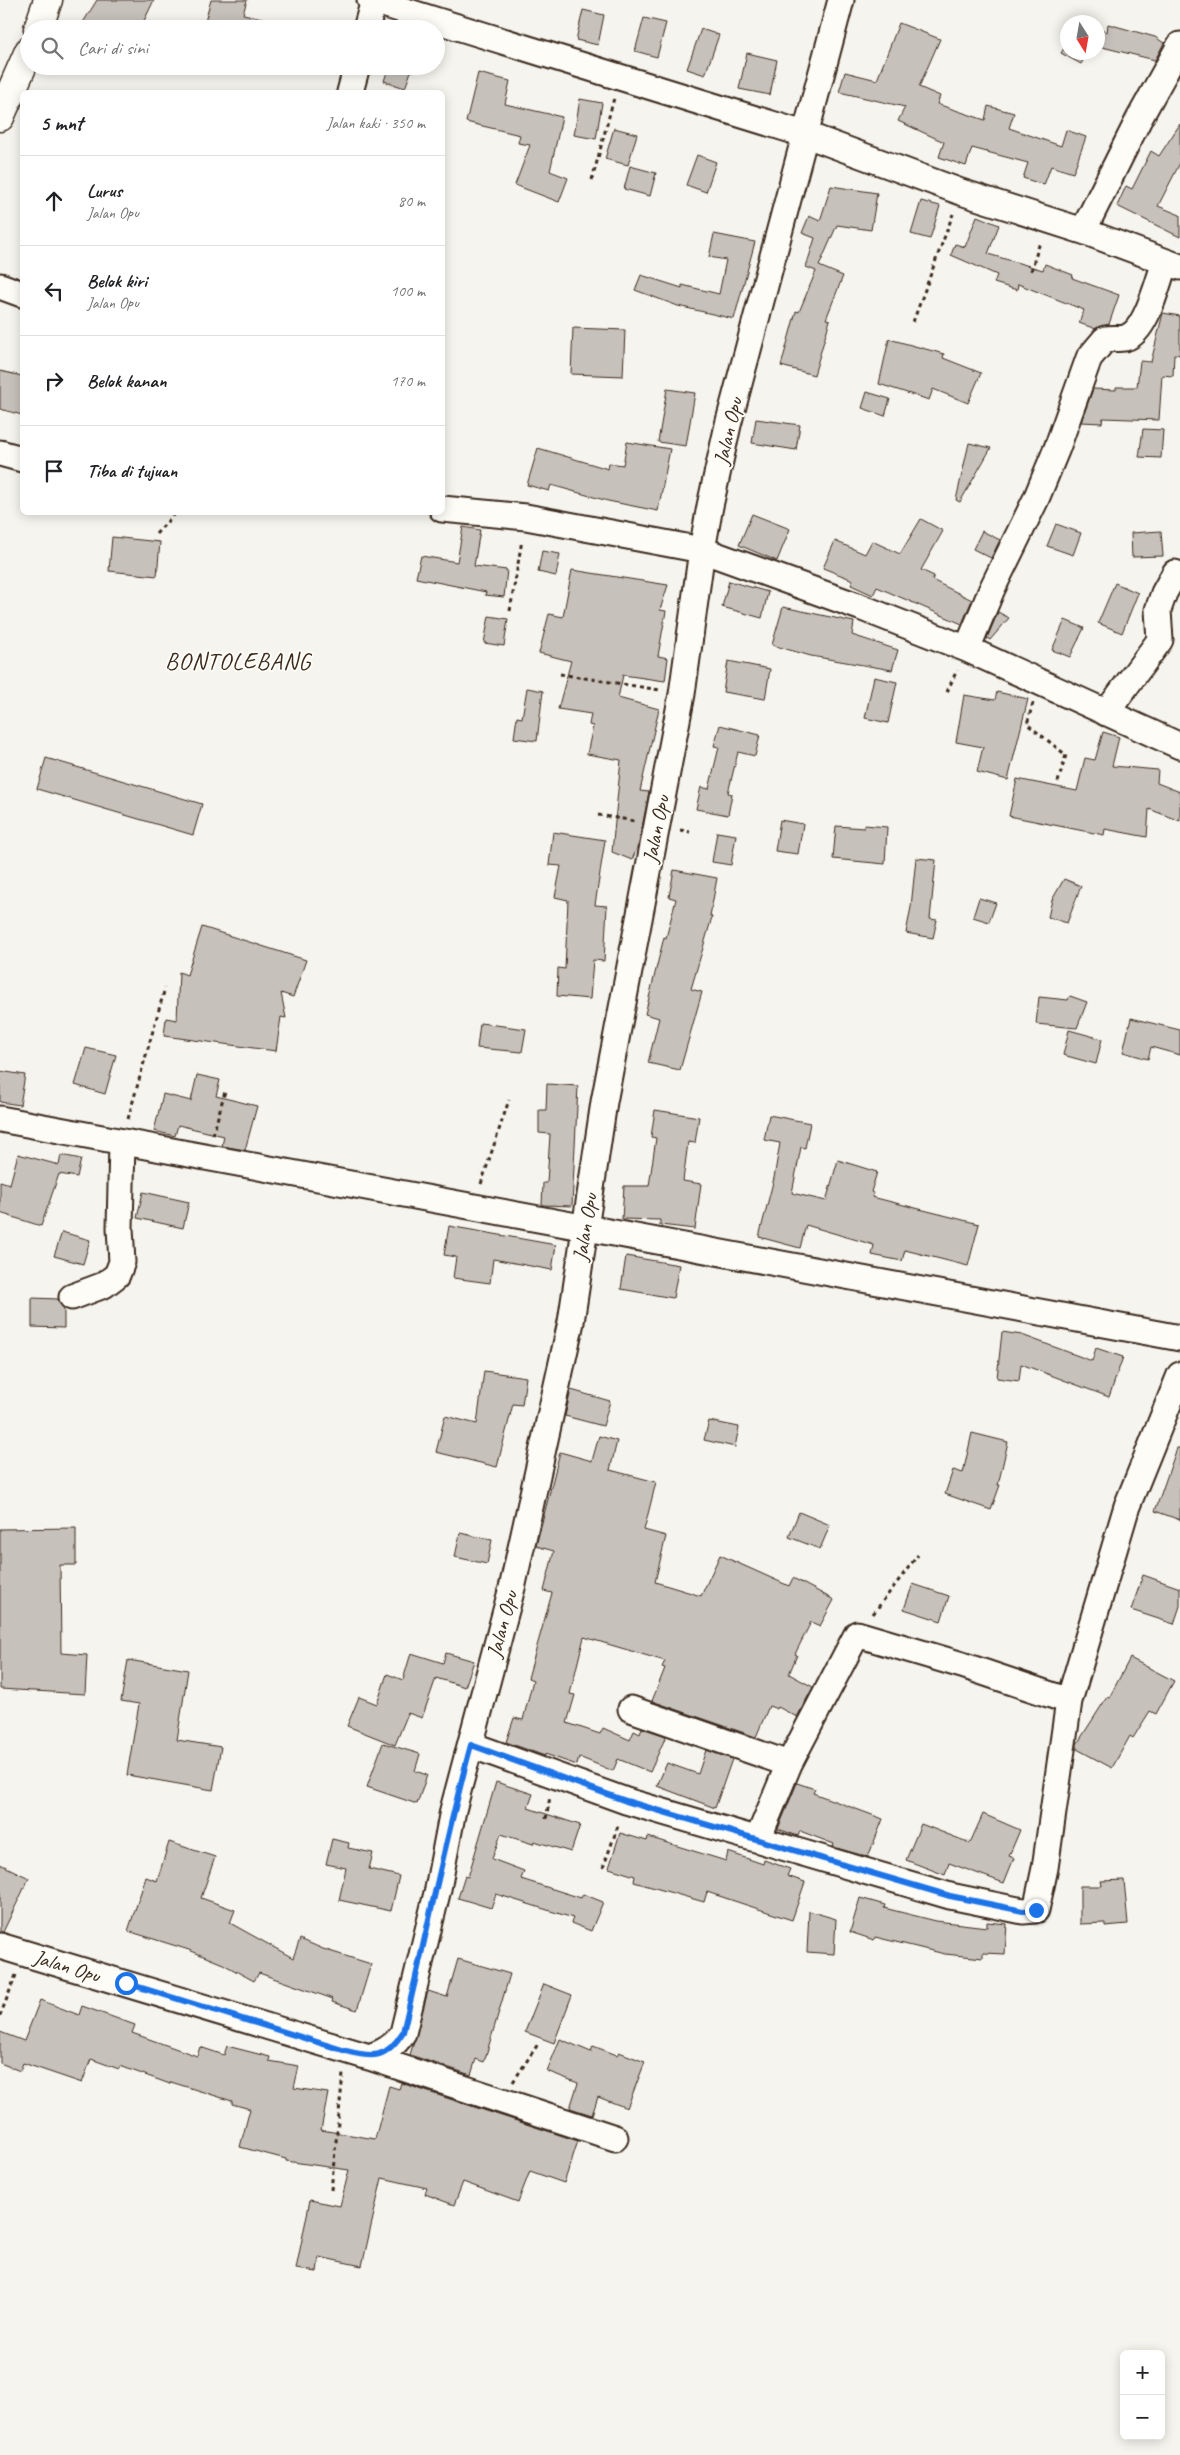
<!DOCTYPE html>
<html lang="id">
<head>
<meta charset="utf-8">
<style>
  :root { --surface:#fff; --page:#f6f6f6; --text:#202124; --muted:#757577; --line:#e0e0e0 }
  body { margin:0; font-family:Caveat,sans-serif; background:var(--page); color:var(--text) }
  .controls { position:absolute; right:15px; bottom:15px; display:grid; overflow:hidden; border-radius:8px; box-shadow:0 2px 12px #0003 }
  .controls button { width:45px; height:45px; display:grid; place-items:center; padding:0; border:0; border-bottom:1px solid var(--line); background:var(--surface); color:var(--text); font:25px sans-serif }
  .compass { position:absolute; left:1060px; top:15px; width:45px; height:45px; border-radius:50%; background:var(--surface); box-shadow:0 2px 12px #0003; rotate:169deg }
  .stop { position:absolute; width:15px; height:15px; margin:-11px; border:4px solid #1a73e8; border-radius:50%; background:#fff }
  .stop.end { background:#1a73e8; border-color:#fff; box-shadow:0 1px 5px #0008 }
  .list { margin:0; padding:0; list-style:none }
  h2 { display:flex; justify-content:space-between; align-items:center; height:65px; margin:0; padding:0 20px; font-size:21px }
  h2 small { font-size:16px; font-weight:400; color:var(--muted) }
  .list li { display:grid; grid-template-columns:32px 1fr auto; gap:15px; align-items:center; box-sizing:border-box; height:90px; padding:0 20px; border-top:1px solid var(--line) }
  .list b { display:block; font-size:19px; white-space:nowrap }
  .list p { margin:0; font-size:16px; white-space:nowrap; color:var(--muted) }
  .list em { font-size:16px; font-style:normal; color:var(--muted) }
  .icon { flex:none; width:28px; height:28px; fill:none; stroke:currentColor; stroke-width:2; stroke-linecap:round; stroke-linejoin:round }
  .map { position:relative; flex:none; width:1180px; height:2455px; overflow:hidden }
  .search { position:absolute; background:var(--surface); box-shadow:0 2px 12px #0003; left:20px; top:20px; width:425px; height:55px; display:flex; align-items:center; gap:12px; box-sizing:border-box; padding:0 18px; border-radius:28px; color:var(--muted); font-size:19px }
  .panel { position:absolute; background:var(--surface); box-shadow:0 2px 12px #0003; left:20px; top:90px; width:425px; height:425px; border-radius:8px }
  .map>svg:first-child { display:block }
  .building { fill:#c7c1bb; stroke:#3b2a1e }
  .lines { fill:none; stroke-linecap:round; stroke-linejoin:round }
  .minor-casing { stroke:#3b2a1e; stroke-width:29 }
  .primary-casing { stroke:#3b2a1e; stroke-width:31 }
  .path { stroke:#3b2a1e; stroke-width:3; stroke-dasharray:4 4; stroke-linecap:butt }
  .minor { stroke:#fdfcf7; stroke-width:25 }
  .primary { stroke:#fdfcf7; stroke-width:28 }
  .route { stroke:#1a73e8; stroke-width:6 }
  .labels { text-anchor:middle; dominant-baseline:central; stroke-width:4; stroke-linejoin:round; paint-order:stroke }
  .street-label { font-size:21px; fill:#3b2a1e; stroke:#fdfcf7 }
  .quarter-label { font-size:24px; letter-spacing:1px; fill:#3b2a1e; stroke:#fdfcf7 }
</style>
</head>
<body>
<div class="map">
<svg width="1180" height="2455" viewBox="0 0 1180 2455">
  <rect width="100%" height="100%" fill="#f5f4ee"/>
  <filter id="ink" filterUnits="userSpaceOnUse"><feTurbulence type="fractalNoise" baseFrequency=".02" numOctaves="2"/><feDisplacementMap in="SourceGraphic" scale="10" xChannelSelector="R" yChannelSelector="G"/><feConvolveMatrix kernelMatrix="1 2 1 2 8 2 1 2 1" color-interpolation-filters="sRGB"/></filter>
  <g filter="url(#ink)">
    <path class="building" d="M 97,0 L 154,0 L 140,29 L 79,29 Z
      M 211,0 L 247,0 L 243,14 L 276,21 L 275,29 L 203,29 Z
      M 583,10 L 604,15 L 598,45 L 576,40 Z
      M 644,18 L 666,23 L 657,57 L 635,51 Z
      M 899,23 L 940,39 L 919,87 L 940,96 L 937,104 L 985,120 L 988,106 L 1014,113 L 1009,128 L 1061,146 L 1066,130 L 1086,137 L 1073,173 L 1051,166 L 1044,185 L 1023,178 L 1028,163 L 972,148 L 966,166 L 939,157 L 944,142 L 898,121 L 905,107 L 839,92 L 845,72 L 877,80 Z
      M 1108,24 L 1155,37 L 1164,43 L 1155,60 L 1098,46 L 1098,27 L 1107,32 Z
      M 701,29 L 719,35 L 705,75 L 687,69 Z
      M 1068,42 L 1068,52 L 1088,52 L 1081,64 L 1061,53 Z
      M 747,53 L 777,60 L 770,95 L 739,89 Z
      M 389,66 L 413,66 L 405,88 L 384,81 Z
      M 478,73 L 510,81 L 505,104 L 562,117 L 550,171 L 568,178 L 559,202 L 515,185 L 530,145 L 518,143 L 520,135 L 466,122 Z
      M 580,99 L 602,103 L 596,139 L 574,135 Z
      M 1180,124 L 1180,163 L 1158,206 L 1180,215 L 1180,237 L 1117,206 L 1126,186 L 1132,189 L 1151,151 L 1159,156 Z
      M 614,128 L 637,134 L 628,165 L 605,159 Z
      M 697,155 L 716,162 L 706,192 L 686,185 Z
      M 630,166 L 656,173 L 650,196 L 624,189 Z
      M 831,186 L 877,193 L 871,230 L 837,225 L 819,266 L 843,276 L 826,319 L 830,320 L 814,375 L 781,366 L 796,311 L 799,312 L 816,271 L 806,267 L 815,238 L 802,233 L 809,216 L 820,221 Z
      M 921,201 L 940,206 L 930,239 L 911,234 Z
      M 977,216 L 999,225 L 988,254 L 1043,270 L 1045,264 L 1073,275 L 1072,278 L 1119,295 L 1109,324 L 1096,329 L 1079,323 L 1084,310 L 1018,284 L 1017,290 L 994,283 L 997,275 L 951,255 L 955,244 L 965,247 Z
      M 714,234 L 755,242 L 734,319 L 678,306 L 635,290 L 641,275 L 682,288 L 682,285 L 719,294 L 726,260 L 709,257 Z
      M 1163,313 L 1180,316 L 1180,355 L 1174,354 L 1173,376 L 1162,375 L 1159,420 L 1103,418 L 1102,423 L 1081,422 L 1093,389 L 1116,390 L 1116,387 L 1137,387 L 1140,361 L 1151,362 Z
      M 573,328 L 625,330 L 623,376 L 571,374 Z
      M 889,339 L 944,354 L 943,358 L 981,373 L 968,403 L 933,389 L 929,400 L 879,384 Z
      M 0,371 L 22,376 L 22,415 L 0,409 Z
      M 667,389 L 695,393 L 686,446 L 658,442 Z
      M 867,392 L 890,399 L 885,416 L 862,408 Z
      M 756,419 L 800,425 L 796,450 L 752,443 Z
      M 1143,429 L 1163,430 L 1161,458 L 1139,457 Z
      M 627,442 L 670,449 L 658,511 L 608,501 L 551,485 L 549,491 L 527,485 L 538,448 L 608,469 L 609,463 L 623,465 Z
      M 969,443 L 991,448 L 960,502 L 956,500 Z
      M 752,514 L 790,529 L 777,561 L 739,545 Z
      M 921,519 L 943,531 L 921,570 L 934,576 L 932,580 L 972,600 L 962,624 L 877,587 L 873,595 L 851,585 L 853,580 L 823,568 L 835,541 L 865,554 L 872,541 L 900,554 Z
      M 1056,524 L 1081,533 L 1073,555 L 1047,546 Z
      M 463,527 L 480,530 L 474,566 L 507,570 L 504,597 L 485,595 L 486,592 L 416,578 L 421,556 L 457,562 Z
      M 982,531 L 1000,540 L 991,558 L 973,549 Z
      M 1161,531 L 1163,556 L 1132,557 L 1131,533 Z
      M 112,537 L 160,542 L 157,576 L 109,571 Z
      M 542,551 L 560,554 L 556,576 L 538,572 Z
      M 572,570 L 668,585 L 660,610 L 666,611 L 658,656 L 668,658 L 665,681 L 623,675 L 618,698 L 659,709 L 640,791 L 649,792 L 639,843 L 632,860 L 612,852 L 621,760 L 587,754 L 593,726 L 589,725 L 591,714 L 558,709 L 571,661 L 539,653 L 549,614 L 563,617 Z
      M 729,581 L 768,592 L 762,618 L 722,607 Z
      M 1115,583 L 1138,593 L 1122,633 L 1098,623 Z
      M 783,607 L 854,622 L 852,635 L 898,650 L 892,670 L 811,656 L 772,645 Z
      M 998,612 L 1009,618 L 990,640 L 987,638 Z
      M 489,616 L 508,619 L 504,646 L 484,643 Z
      M 1065,620 L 1084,628 L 1070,657 L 1052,650 Z
      M 728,661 L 770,669 L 765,699 L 723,692 Z
      M 874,677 L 897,682 L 888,723 L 865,718 Z
      M 527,688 L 543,691 L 537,741 L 514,738 L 517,717 L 522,718 Z
      M 997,692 L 1028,699 L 1008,780 L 977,772 L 983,747 L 956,742 L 964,695 L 995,700 Z
      M 720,725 L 760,735 L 755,756 L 738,752 L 728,793 L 732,794 L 728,815 L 696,809 L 701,787 L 709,789 L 719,747 L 714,746 Z
      M 1103,732 L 1119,737 L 1112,766 L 1158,770 L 1157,783 L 1180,792 L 1180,821 L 1149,809 L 1147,837 L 1105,829 L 1104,835 L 1009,816 L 1017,779 L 1077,791 L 1085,758 L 1095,760 Z
      M 46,758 L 202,804 L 193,835 L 37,789 Z
      M 780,820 L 803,824 L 798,854 L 775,851 Z
      M 864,825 L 887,827 L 885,864 L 833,859 L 836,826 L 864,828 Z
      M 553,832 L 605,840 L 595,905 L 607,906 L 604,961 L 593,960 L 590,999 L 557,996 L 558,968 L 565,969 L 568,900 L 555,897 L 561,866 L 549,865 Z
      M 717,832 L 736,835 L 731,865 L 712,862 Z
      M 916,858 L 936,860 L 930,919 L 937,920 L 933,938 L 906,933 L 911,907 Z
      M 674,870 L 717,878 L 710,916 L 712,917 L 691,989 L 702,992 L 680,1070 L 648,1063 L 659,1018 L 645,1014 L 664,937 L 666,938 L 676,899 L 669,897 Z
      M 1064,879 L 1081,886 L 1067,923 L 1048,917 L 1052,900 Z
      M 979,898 L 996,903 L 989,922 L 973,917 Z
      M 202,927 L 306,960 L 293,997 L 281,993 L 286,1018 L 281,1017 L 276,1051 L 164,1036 L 166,1018 L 177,1020 L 179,972 L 187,975 Z
      M 1070,996 L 1087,1002 L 1077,1028 L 1036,1024 L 1039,997 L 1068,1000 Z
      M 1131,1018 L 1180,1030 L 1180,1055 L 1151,1047 L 1148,1059 L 1123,1052 Z
      M 480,1023 L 526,1029 L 522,1052 L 477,1048 Z
      M 1069,1030 L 1102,1039 L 1096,1064 L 1063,1055 Z
      M 86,1048 L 116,1055 L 105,1094 L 75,1085 Z
      M 0,1071 L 25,1075 L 20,1105 L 0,1102 Z
      M 197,1075 L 220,1080 L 216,1096 L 257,1106 L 245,1150 L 222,1146 L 224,1136 L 178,1125 L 175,1136 L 154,1131 L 163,1094 L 191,1101 Z
      M 547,1084 L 578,1086 L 572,1206 L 542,1205 L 543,1183 L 547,1183 L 550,1134 L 539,1133 L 539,1110 L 546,1110 Z
      M 655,1110 L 699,1117 L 695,1143 L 688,1142 L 683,1181 L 701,1184 L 695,1229 L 660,1225 L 660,1220 L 622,1219 L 624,1186 L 649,1186 L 656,1138 L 651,1137 Z
      M 769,1115 L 810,1123 L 805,1148 L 801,1147 L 792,1193 L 826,1201 L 838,1160 L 877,1172 L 871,1192 L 873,1193 L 872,1197 L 979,1224 L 968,1266 L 905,1250 L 902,1261 L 872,1255 L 874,1245 L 806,1225 L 800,1248 L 759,1237 L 774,1178 L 780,1143 L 764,1140 Z
      M 18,1154 L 59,1165 L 61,1155 L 81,1159 L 77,1177 L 59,1174 L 41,1226 L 0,1213 L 0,1181 L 10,1184 Z
      M 143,1192 L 189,1202 L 183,1228 L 137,1218 Z
      M 449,1226 L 556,1245 L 552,1270 L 493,1259 L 490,1283 L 453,1278 L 456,1257 L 444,1255 Z
      M 62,1232 L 90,1240 L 83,1264 L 54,1256 Z
      M 626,1256 L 679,1265 L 673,1298 L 621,1289 Z
      M 32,1298 L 58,1299 L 64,1309 L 64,1328 L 32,1327 Z
      M 1002,1332 L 1022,1335 L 1092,1361 L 1096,1348 L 1123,1357 L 1109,1397 L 1021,1364 L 1019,1381 L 997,1378 Z
      M 484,1371 L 526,1377 L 522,1405 L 513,1404 L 497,1467 L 436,1452 L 445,1416 L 477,1424 Z
      M 571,1390 L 610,1401 L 603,1426 L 565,1416 Z
      M 709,1421 L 739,1427 L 735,1447 L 704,1440 Z
      M 972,1433 L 1008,1442 L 998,1485 L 1000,1485 L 991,1510 L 945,1494 L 953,1470 L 963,1473 Z
      M 599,1436 L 617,1441 L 610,1470 L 656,1482 L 644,1530 L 666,1536 L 655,1582 L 701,1596 L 720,1555 L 789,1586 L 793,1578 L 834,1600 L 820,1626 L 811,1622 L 795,1654 L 797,1655 L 789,1674 L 813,1687 L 797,1717 L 778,1707 L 777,1709 L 769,1706 L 756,1737 L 652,1701 L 665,1668 L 662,1667 L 665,1661 L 584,1637 L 570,1694 L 575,1695 L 567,1723 L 600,1734 L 603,1728 L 630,1740 L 634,1731 L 640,1734 L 642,1728 L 666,1736 L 650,1772 L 618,1759 L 613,1771 L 579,1757 L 577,1765 L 545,1754 L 545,1756 L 506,1742 L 514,1718 L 523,1720 L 533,1680 L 528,1678 L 552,1593 L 544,1591 L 554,1551 L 536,1546 L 560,1452 L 592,1461 Z
      M 1177,1448 L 1180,1448 L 1180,1520 L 1155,1511 Z
      M 799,1512 L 830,1525 L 820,1549 L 789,1537 Z
      M 76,1528 L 76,1565 L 60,1565 L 61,1653 L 87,1655 L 85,1694 L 0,1689 L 0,1529 Z
      M 460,1533 L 492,1540 L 487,1564 L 455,1557 Z
      M 1143,1575 L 1180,1588 L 1180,1606 L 1174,1624 L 1131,1610 Z
      M 913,1584 L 949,1596 L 941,1621 L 904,1609 Z
      M 411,1653 L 443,1663 L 446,1653 L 474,1661 L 465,1687 L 436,1678 L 422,1718 L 408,1713 L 395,1745 L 347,1726 L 359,1697 L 377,1704 L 387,1674 L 403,1680 Z
      M 1130,1658 L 1174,1681 L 1156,1714 L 1150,1711 L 1133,1738 L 1130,1736 L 1112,1768 L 1077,1749 L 1077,1744 L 1107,1697 L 1109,1698 Z
      M 128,1660 L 188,1670 L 177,1740 L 221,1747 L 213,1790 L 127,1775 L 139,1704 L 121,1701 Z
      M 383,1743 L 420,1754 L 415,1771 L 427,1775 L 417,1804 L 367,1787 Z
      M 706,1750 L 732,1759 L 715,1808 L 657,1786 L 667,1763 L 698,1774 Z
      M 496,1782 L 533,1794 L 528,1808 L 580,1825 L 571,1852 L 534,1841 L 533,1844 L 501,1834 L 492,1859 L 524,1871 L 521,1879 L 581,1898 L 583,1894 L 603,1902 L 591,1931 L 571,1923 L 573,1918 L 496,1894 L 491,1908 L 458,1898 L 465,1876 L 468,1877 Z
      M 797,1783 L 815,1789 L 813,1793 L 883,1819 L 868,1857 L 833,1847 L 834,1844 L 800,1831 L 798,1836 L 778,1829 Z
      M 983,1814 L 1020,1830 L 1009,1856 L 1014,1858 L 1004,1883 L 949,1863 L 945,1875 L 906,1860 L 921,1824 L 970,1843 Z
      M 620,1833 L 647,1841 L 648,1837 L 726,1861 L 728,1852 L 763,1864 L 764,1860 L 790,1869 L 787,1876 L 805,1882 L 792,1920 L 707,1892 L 704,1902 L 634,1882 L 635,1876 L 609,1868 Z
      M 332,1839 L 349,1843 L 348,1848 L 373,1853 L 369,1869 L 399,1876 L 391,1911 L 339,1900 L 346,1868 L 326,1864 Z
      M 169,1842 L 215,1857 L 201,1898 L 235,1910 L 230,1923 L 293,1958 L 300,1939 L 323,1949 L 371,1964 L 357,2010 L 332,2002 L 333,1999 L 259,1973 L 254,1981 L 223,1964 L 189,1950 L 128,1931 L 146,1877 L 157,1881 Z
      M 0,1864 L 29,1878 L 3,1932 L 0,1932 Z
      M 1124,1880 L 1128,1924 L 1105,1926 L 1105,1923 L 1080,1924 L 1080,1886 L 1102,1886 L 1101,1881 Z
      M 860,1898 L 885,1905 L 884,1908 L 936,1921 L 987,1927 L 987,1922 L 1007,1924 L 1005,1954 L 983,1953 L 983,1958 L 945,1954 L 875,1937 L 874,1940 L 850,1932 Z
      M 809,1911 L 836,1919 L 834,1954 L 807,1952 Z
      M 458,1959 L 510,1974 L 484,2062 L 476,2059 L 471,2075 L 410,2055 L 428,1991 L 447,1997 Z
      M 544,1984 L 572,1995 L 554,2043 L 525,2032 Z
      M 40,2000 L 79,2015 L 82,2006 L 135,2025 L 132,2033 L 197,2056 L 200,2047 L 224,2055 L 227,2046 L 270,2057 L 269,2061 L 299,2066 L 294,2088 L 328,2093 L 321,2130 L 375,2139 L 389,2086 L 399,2089 L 401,2083 L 578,2141 L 564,2183 L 530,2171 L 518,2202 L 463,2182 L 454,2205 L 425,2194 L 427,2188 L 382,2178 L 362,2266 L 319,2257 L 317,2272 L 296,2269 L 310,2200 L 340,2206 L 349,2170 L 286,2161 L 286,2159 L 240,2147 L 250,2109 L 232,2104 L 232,2101 L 171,2082 L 170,2084 L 120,2066 L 119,2069 L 91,2059 L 82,2083 L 23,2063 L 20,2071 L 0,2063 L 0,2032 L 24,2041 Z
      M 560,2039 L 591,2052 L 593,2046 L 617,2055 L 619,2052 L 645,2062 L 627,2108 L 598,2097 L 592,2115 L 570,2108 L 578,2083 L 547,2071 Z"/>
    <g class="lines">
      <g class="minor-casing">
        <path id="minor" d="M 370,0 L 804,134 L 961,192 L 1083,231 L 1180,267
          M 366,29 L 374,0
          M 350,92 L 357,66
          M 1083,231 L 1139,119 L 1180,45
          M 0,286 L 22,294
          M 0,453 L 22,459
          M 442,509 L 526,517 L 702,550 L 860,607 L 967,649 L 1180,746
          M 967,649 L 992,589 L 1036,499 L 1057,448 L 1089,358 L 1105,339 C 1111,338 1119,339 1125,338 C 1147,332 1158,281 1165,262
          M 1106,713 L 1160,640 L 1158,610 L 1164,593 L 1175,573
          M 0,1119 L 1180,1338
          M 72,1297 L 104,1285 L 117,1275 L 122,1262 L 120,1228 L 122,1142
          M 631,1709 L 789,1764
          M 471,1745 L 626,1801 L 950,1896 L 1023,1911 L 1036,1910 L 1045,1868 L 1069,1701 L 1127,1506 L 1180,1375
          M 758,1839 L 789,1764 L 857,1634 L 962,1665 L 1069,1701
          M 0,1946 L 369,2057 C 385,2052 394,2046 403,2033 L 438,1889 L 453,1810 L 513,1584 L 571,1322 L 604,1102 L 682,694 L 702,550 L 710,506 L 728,425 L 841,0
          M 369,2057 L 615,2138"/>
      </g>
      <g class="primary-casing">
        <path id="primary" d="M 38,29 L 48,0
          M 0,117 L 29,51"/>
      </g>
      <path class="path" d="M 592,180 L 614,98
        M 1031,271 L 1040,242
        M 913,322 L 953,214
        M 156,534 L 176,512
        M 510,611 L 522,540
        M 560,674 L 660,690
        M 947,692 L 957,670
        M 1033,703 L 1027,724 L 1066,755 L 1058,782
        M 598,815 L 635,821
        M 680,830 L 690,832
        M 128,1119 L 165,988
        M 213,1135 L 225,1091
        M 481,1184 L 509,1100
        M 873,1614 L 918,1555
        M 546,1819 L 550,1797
        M 603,1868 L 619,1823
        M 0,2016 L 16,1975
        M 513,2082 L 538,2044
        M 331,2190 L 343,2074"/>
      <use href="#minor" class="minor"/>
      <use href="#primary" class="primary"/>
    </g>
  </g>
  <g class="lines" filter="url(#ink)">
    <path class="route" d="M 126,1983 L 346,2051 C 374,2058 386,2059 403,2032 C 426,1937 445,1840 471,1745 L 626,1801 L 950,1896 L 1023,1911 L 1036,1910"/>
  </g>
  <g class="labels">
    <g class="street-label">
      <text transform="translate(728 431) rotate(-77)">Jalan Opu</text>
      <text transform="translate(656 829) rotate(-79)">Jalan Opu</text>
      <text transform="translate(585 1227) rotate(-81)">Jalan Opu</text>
      <text transform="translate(502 1624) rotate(-75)">Jalan Opu</text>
      <text transform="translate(67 1966) rotate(17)">Jalan Opu</text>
    </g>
    <g class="quarter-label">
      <text x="238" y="661">BONTOLEBANG</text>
    </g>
  </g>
</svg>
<div class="controls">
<button>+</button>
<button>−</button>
</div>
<svg class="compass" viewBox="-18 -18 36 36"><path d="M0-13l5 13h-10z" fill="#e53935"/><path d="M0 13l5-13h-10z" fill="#757577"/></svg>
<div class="stop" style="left:126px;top:1983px"></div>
<div class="stop end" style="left:1036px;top:1910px"></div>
<div class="search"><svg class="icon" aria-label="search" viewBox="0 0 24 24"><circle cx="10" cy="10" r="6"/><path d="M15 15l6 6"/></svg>Cari di sini</div>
<section class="panel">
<h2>5 mnt<small>Jalan kaki · 350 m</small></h2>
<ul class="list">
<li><svg class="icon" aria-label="ahead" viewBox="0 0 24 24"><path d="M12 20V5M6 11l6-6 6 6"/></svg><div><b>Lurus</b><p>Jalan Opu</p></div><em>80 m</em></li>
<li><svg class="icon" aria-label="left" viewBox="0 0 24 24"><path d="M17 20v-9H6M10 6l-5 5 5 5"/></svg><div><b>Belok kiri</b><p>Jalan Opu</p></div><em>100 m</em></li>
<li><svg class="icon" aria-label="right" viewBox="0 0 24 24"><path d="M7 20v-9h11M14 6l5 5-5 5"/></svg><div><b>Belok kanan</b></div><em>170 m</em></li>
<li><svg class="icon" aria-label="arrive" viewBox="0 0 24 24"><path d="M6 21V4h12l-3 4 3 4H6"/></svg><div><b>Tiba di tujuan</b></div></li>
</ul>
</section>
</div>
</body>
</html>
